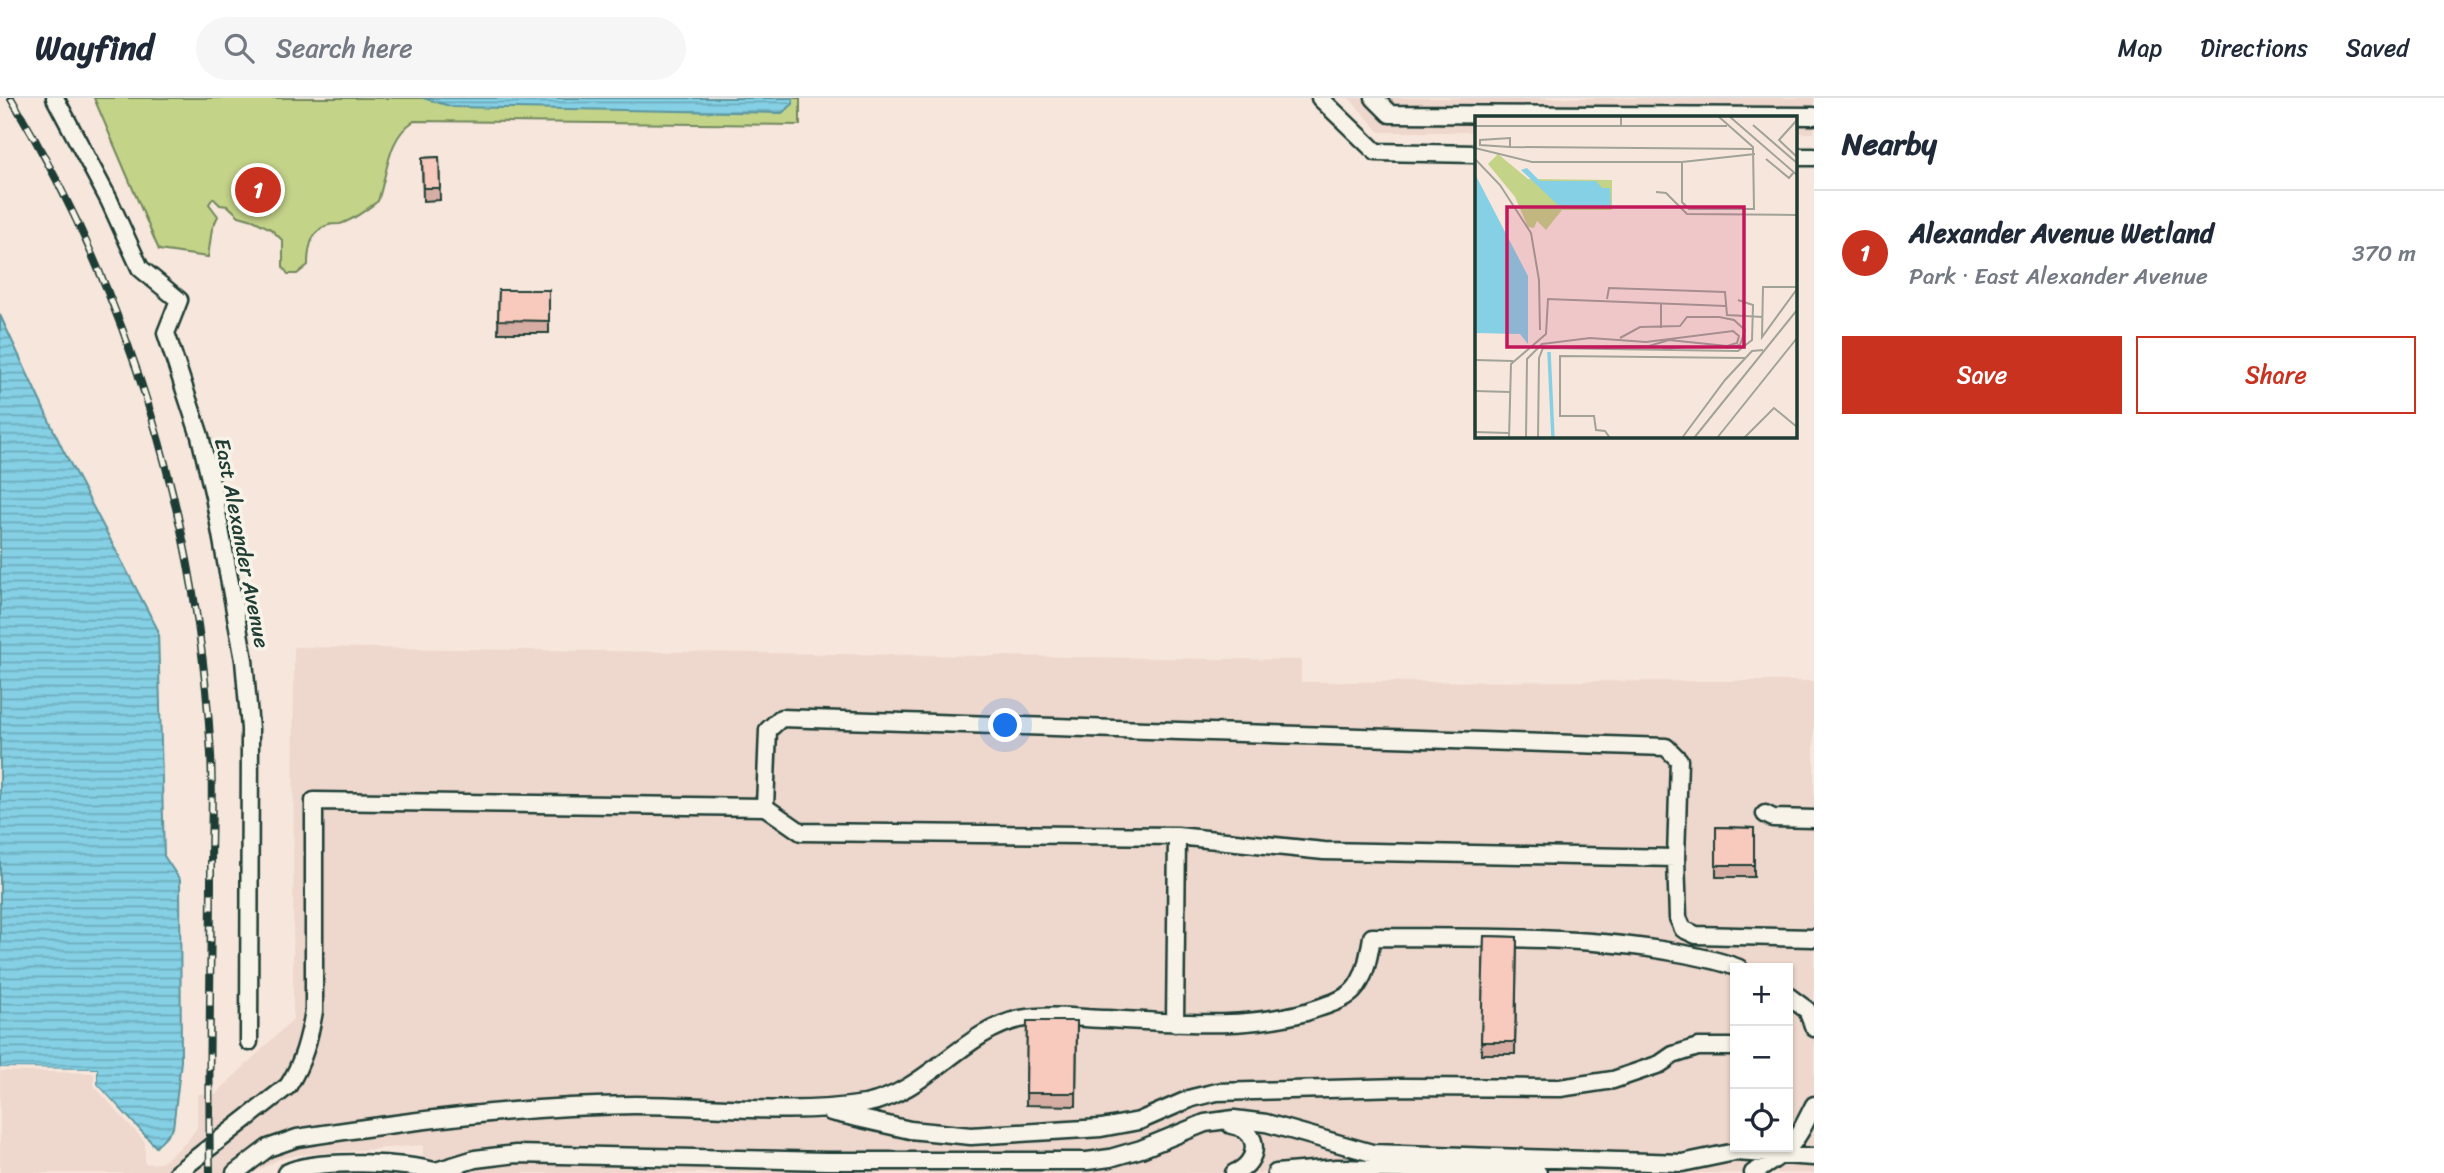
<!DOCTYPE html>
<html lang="en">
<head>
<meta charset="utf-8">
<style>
  :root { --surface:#fff; --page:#f6f6f7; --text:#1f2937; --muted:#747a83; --line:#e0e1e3; --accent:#c8321e }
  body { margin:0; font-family:Sriracha,sans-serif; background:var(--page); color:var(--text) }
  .controls { position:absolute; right:21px; bottom:21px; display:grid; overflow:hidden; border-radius:0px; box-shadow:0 2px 5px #0004 }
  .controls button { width:63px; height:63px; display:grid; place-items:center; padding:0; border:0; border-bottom:2px solid var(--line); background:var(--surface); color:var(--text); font:35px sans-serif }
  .you { position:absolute; left:1006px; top:628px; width:24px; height:24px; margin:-18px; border:5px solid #fff; border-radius:50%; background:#1a73e8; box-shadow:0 0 0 10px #1a73e833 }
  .badge { display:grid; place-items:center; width:46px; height:46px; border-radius:50%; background:var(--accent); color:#fff; font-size:23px; font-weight:700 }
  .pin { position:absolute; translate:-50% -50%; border:4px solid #fff; box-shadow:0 2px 7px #0006 }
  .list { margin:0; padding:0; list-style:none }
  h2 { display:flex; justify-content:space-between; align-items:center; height:91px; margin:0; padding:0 28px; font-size:30px }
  h2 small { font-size:23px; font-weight:400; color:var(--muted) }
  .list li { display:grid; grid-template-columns:46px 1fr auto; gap:21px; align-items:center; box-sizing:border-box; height:126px; padding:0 28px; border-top:2px solid var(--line) }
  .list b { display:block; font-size:26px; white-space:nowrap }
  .list p { margin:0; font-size:23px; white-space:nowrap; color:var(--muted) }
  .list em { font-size:23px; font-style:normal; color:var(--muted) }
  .actions { display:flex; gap:14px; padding:21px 28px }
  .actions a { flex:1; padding:16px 0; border:2px solid var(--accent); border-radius:0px; text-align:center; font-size:24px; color:var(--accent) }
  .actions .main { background:var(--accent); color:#fff }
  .icon { flex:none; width:38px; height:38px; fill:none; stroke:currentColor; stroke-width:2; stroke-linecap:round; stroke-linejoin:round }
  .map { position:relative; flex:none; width:1814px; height:1075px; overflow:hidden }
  header { display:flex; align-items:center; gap:42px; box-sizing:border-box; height:98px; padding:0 35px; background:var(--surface); border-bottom:2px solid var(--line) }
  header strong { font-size:33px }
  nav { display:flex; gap:38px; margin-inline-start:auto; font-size:24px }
  .search { width:490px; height:63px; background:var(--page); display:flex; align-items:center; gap:18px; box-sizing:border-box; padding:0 24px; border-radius:38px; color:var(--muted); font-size:26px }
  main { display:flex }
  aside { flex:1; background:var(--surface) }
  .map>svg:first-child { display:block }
  .built { fill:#eed7cc; fill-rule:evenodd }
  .green { fill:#c3d388; stroke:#71885e; stroke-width:2 }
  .water { fill:url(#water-rules); stroke:#5c959e; stroke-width:2 }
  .pier { fill:#f7e6db }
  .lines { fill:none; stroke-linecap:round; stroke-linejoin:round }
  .minor-casing { stroke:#1f3d34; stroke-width:21 }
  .minor { stroke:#f7f3e8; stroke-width:16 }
  .rail-casing { stroke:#1f3d34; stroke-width:8 }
  .rail { stroke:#f7f3e8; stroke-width:5; stroke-dasharray:16; stroke-linecap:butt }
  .wall { fill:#d5ada3; stroke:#1f3d34; stroke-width:2 }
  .building { fill:#f8c9bd; stroke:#1f3d34; stroke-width:2 }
  .labels { text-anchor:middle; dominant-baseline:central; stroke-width:7; stroke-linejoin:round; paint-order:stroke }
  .street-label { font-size:21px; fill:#1f3d34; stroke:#f7f3e8 }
  .inset-river { fill:none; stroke:#85d0e5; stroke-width:3.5 }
  .inset-road { fill:none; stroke:#a1a298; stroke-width:2 }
  .view { fill:#c2185b; fill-opacity:0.15; stroke:#c2185b; stroke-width:3.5 }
  .inset-edge { fill:none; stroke:#1f3d34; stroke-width:3.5 }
</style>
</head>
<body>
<header>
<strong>Wayfind</strong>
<div class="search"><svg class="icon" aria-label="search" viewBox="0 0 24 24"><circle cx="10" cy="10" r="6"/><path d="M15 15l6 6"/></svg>Search here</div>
<nav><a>Map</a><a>Directions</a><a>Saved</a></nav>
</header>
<main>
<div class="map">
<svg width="1814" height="1075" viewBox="0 0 1814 1075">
  <defs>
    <pattern id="water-rules" width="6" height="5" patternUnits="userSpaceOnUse" patternTransform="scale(1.75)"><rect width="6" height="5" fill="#85d0e5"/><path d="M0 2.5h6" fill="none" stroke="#6caaba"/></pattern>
  </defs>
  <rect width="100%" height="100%" fill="#f7e6db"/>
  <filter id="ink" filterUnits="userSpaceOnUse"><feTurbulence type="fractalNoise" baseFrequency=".0143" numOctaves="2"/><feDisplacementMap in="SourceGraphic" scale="14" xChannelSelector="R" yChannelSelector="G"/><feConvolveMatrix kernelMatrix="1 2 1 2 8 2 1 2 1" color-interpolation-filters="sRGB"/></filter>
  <g filter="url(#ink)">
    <path class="built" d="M 1349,0 L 1814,0 L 1814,35 L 1795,35 L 1795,19 L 1476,19 L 1476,34 L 1380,34 Z
      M 294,549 L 1301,562 L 1301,584 L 1814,583 L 1814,1075 L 423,1075 L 423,1047 L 298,1057 L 279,1061 L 253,1075 L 0,1075 L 0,970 L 97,971 L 97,986 L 145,1039 L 145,1066 L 161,1065 L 188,1043 L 197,1029 L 197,996 L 216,996 L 293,921 ZM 1735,870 L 1788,870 L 1788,1049 L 1735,1049 Z"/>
    <path class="green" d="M 94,0 L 800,0 L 800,27 L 414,23 C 387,40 388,74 378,103 C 367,111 354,122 340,126 C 339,126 331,126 329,127 C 311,131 308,151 308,167 L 297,176 L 288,176 L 283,169 L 283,143 L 271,131 L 253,122 L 239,118 L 228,108 L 220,107 L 213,100 L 209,106 L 218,118 L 212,131 L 208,159 L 159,152 Z"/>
    <path class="water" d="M 423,0 L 793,0 L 793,6 L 782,15 L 453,9 Z
      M 0,217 L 62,350 L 158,532 L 164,758 L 180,782 L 181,963 L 173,1030 L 156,1049 L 97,986 L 97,971 L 0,970 Z"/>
    <path class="pier" d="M 0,970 L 97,971 L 97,986 L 145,1039 L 145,1044 L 94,988 L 94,975 L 0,973 Z"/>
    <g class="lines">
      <g class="minor-casing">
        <path id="minor" d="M 55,0 L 109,102 L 140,170 L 179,202 L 166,235 L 200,338 L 214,398 L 244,562 L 250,631 L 249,944
          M 1320,0 L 1376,54 L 1476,56
          M 1374,0 L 1390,16 L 1814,18
          M 1795,59 L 1814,59
          M 765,709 L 768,632 L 781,620 L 1666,649 L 1679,662 L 1676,760 L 1678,820 L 1683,831 L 1696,837 L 1814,840
          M 1765,716 L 1773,720 L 1814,721
          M 1788,898 L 1807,912 L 1814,930
          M 1175,925 L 1177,738
          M 831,1014 L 910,1032 L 971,1038 L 1101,1030 L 1139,1023 L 1192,1000 L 1217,994 L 1402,989 L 1560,990 L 1613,982 L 1660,966 L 1673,957 L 1698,949 L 1735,949
          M 1231,1027 C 1262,1032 1260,1065 1234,1075
          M 1735,1054 L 1814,1059
          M 436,1073 L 475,1061 L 516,1056 L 827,1063 L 1087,1063 L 1110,1060 L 1141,1051 L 1205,1025 L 1234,1021 L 1266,1025 L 1372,1055 L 1682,1065 L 1735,1054 L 1744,1049
          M 177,1075 L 288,988 C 303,965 309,941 314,913 L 314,703 L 765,709 L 801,734 L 1177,738 L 1324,753 L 1676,760
          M 235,1075 L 268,1050 L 297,1040 C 409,1023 521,1008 635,1007 C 711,1007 789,1018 865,1006 C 925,995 965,932 1020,921 C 1048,916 1078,920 1106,921 C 1173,924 1240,932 1306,914 C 1320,909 1342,904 1353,893 C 1366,879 1369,857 1372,839 C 1468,840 1566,837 1661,852 C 1687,856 1715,861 1739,870
          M 286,1075 C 315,1060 409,1064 441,1075
          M 1276,1075 L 1337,1070 L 1538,1075
          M 1753,1075 C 1792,1052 1794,1047 1814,1007"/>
      </g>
      <use href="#minor" class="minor"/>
      <g class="rail-casing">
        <path id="rail" d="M 11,0 C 130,198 198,424 211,656 C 213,695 211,734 211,773 C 211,874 208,975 210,1075"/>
      </g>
      <use href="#rail" class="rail"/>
    </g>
    <path class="wall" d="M 439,59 L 440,102 L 423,103 L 422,60 Z
      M 499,192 L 549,192 L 549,235 L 498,235 Z
      M 1716,729 L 1754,730 L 1754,779 L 1716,779 Z
      M 1484,838 L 1517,839 L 1515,956 L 1481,956 Z
      M 1027,923 L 1077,923 L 1076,1008 L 1026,1007 Z"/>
    <path class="building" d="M 439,59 L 440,90 L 423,90 L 422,60 Z
      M 499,192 L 549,192 L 549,223 L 498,222 Z
      M 1716,729 L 1754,730 L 1754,767 L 1716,767 Z
      M 1484,838 L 1517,839 L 1515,944 L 1481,944 Z
      M 1027,923 L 1077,923 L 1076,995 L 1026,995 Z"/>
  </g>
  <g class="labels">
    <g class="street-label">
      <text transform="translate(242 445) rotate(79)">East Alexander Avenue</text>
    </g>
  </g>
  <g transform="translate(1475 18)">
    <rect width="322" height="322" fill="#f7e6db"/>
    <path d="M 23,38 L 53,63 L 137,64 L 137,94 L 87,94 L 71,114 L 62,105 L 59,112 L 53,111 L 40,81 L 13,48 Z" fill="#c3d388"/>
    <path d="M 52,52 L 65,65 L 121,65 L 127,72 L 135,72 L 136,92 L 83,89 L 46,54 ZM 0,58 L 53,160 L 53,228 L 45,218 L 0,217 Z" fill="#85d0e5"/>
    <path class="inset-river" d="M 74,236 L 78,322"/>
    <path class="inset-road" d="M 146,0 L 146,10 L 252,10M 254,0 L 322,59M 322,4 L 304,24 L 322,41M 278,9 L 322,47M 0,10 L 146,10M 35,31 L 35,22 L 5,24 L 5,29 L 35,31 L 278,33M 0,32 L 57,46 L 207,46 L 207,86 L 214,93 L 279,93 L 278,31 L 243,0M 0,43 L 25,69 L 56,117 L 64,164 L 65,214M 291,43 L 314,62 L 319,56M 207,46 L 280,38M 181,76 L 191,77 L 212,98 L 322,99M 322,171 L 288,171 L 287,221 L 322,173M 132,183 L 134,172 L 250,176 L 252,199 L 288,201M 186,212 L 186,187M 145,222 L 165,211 L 205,210 L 212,201 L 244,201 L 259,204 L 270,214 L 265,229 L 251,232M 188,233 L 211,231M 0,244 L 38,245M 0,275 L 35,276M 0,316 L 34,317M 34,322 L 36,248 L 71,218 L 73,183 L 251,190M 51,322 L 52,243 L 67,228 L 115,222 L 171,226 L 258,215 L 264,220 L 262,227 L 252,230 L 194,224 L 174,230 L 89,231M 63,322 L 64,242 L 68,232 L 263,235 L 277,224 L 278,189 L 263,184M 135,322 L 130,315 L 121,314 L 119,300 L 85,300 L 85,240 L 271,242M 207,322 L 250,264 L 277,235 L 288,234M 219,322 L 322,194M 242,322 L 322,222M 269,322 L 299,292 L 322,311"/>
    <path class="view" d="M 32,91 L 269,91 L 269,231 L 32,231 Z"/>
    <rect width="322" height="322" class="inset-edge"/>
  </g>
</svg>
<div class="controls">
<button>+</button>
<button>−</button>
<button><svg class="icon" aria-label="locate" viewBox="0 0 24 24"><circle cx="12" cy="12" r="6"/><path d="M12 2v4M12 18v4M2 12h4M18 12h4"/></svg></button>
</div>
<div class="you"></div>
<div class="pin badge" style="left:258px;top:92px">1</div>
</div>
<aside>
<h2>Nearby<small></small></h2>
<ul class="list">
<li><span class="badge">1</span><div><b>Alexander Avenue Wetland</b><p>Park · East Alexander Avenue</p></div><em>370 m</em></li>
</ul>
<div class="actions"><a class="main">Save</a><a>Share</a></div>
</aside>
</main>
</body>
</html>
